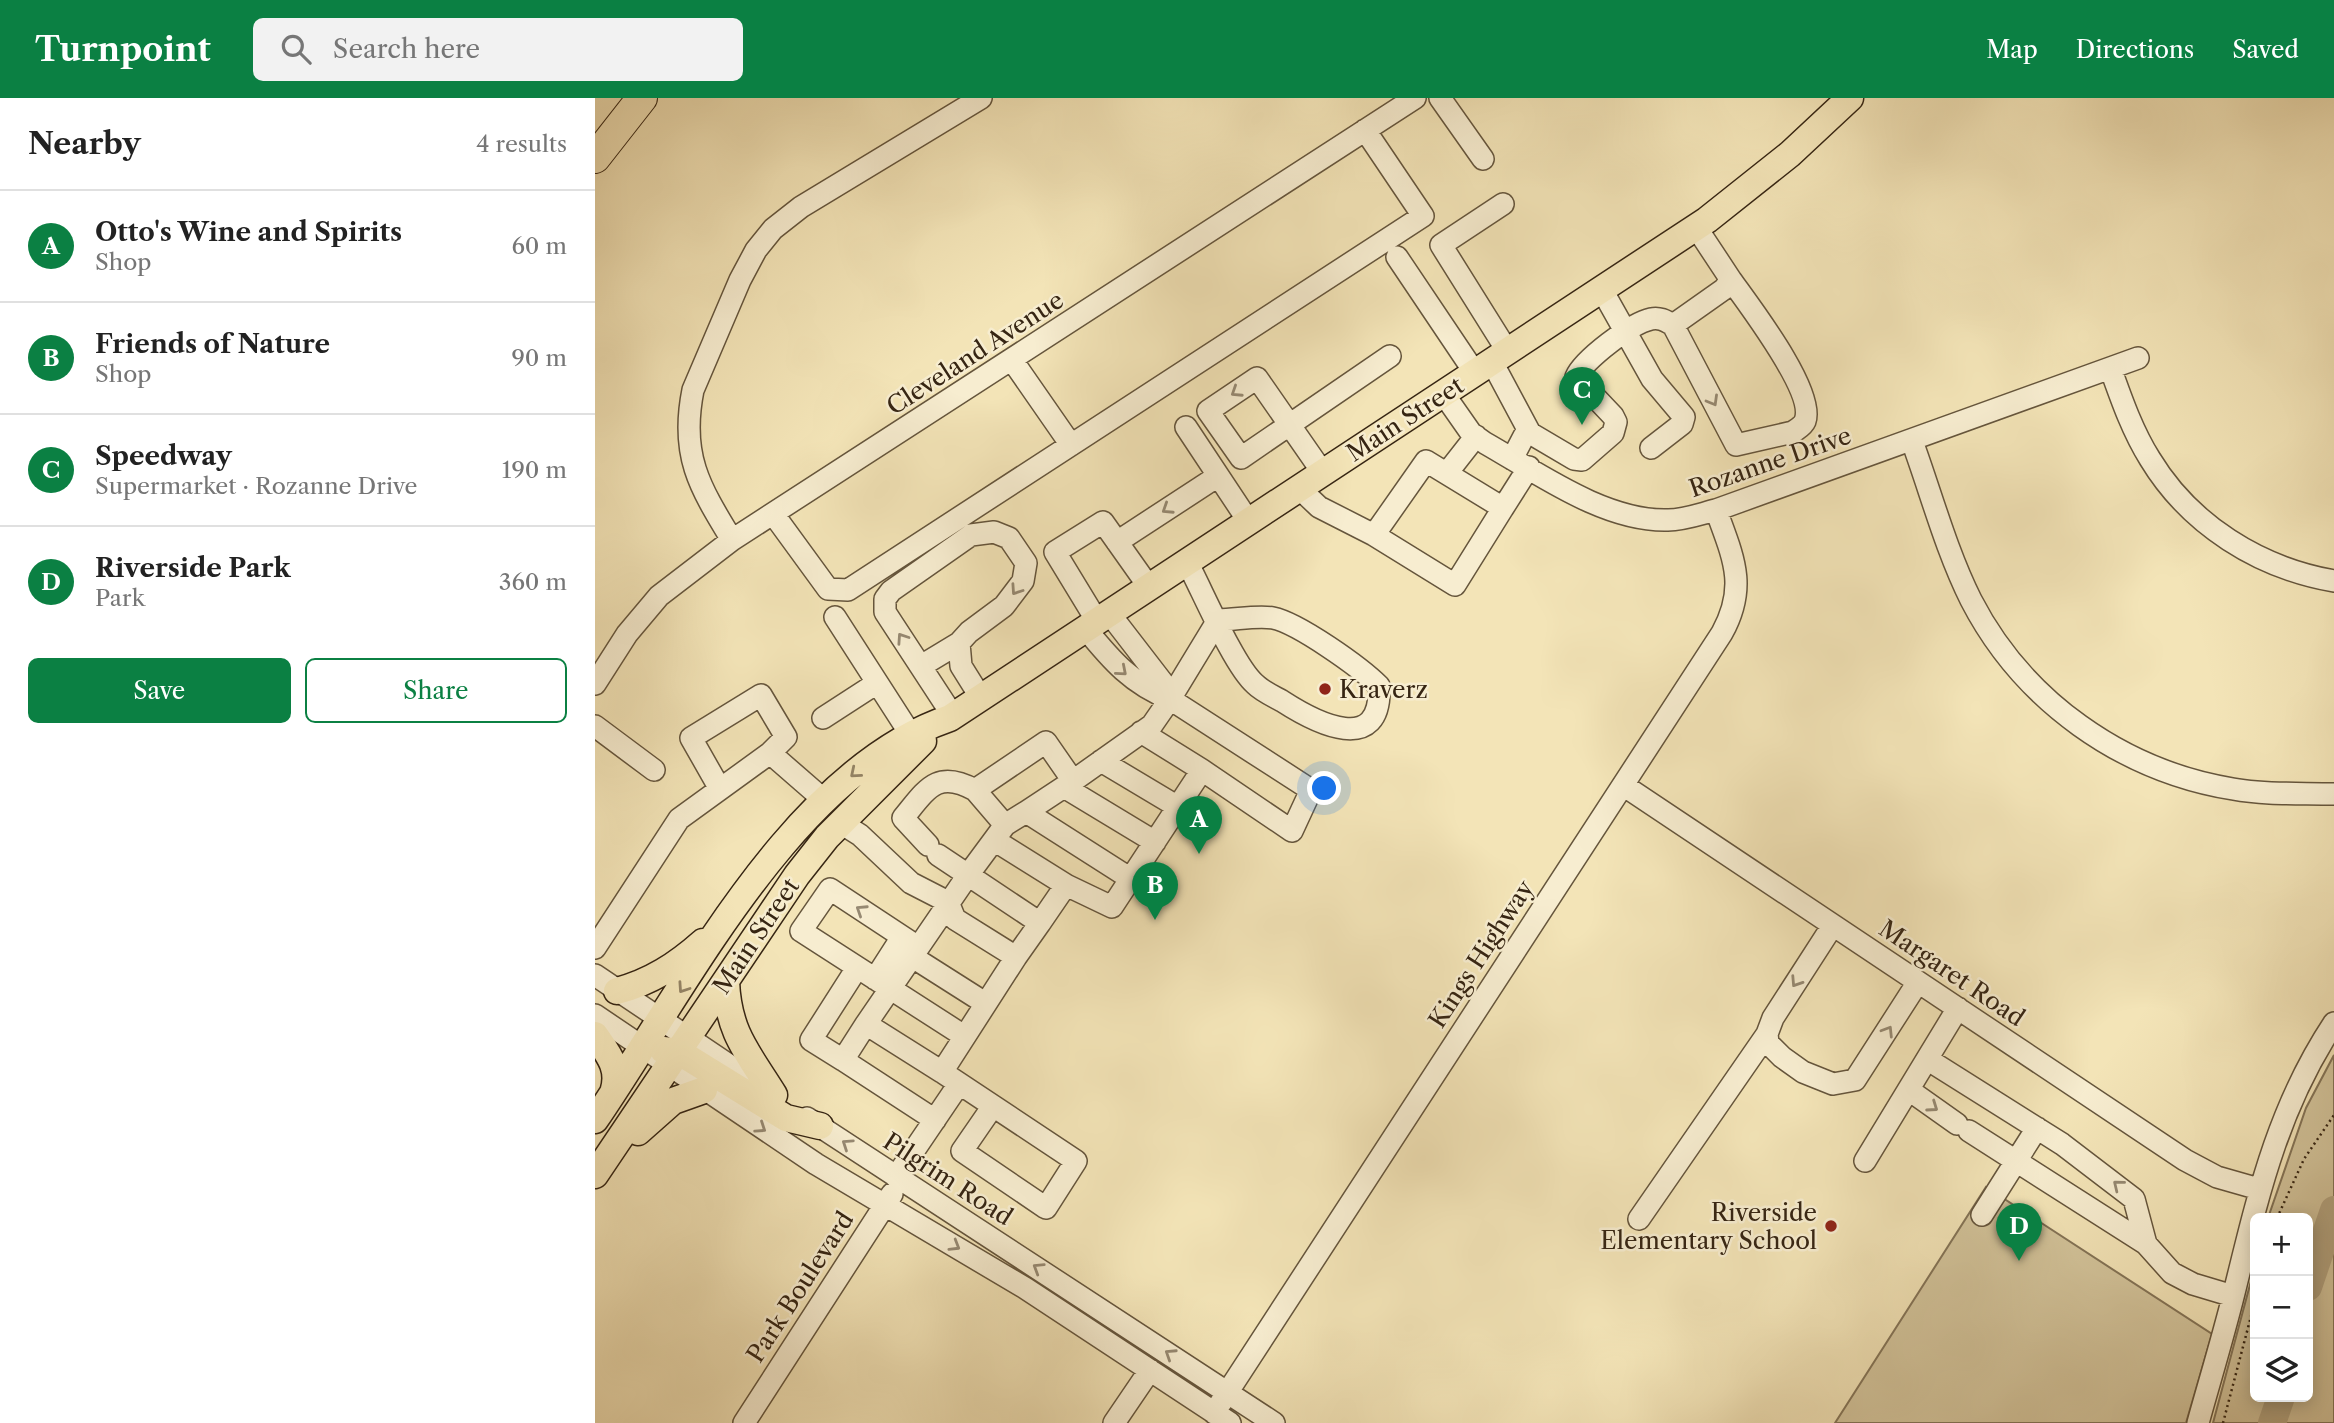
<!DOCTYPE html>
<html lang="en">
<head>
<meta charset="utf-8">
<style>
  :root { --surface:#fff; --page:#f2f2f2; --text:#222; --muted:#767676; --line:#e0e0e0; --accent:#0b8043 }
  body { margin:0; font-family:"Libre Caslon Text",serif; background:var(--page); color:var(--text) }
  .controls { position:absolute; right:21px; bottom:21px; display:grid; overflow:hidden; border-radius:10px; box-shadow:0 4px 18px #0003 }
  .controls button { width:63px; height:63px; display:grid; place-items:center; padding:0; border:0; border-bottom:2px solid var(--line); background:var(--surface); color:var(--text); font:35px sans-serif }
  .you { position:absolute; left:730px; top:691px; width:24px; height:24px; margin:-18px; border:5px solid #fff; border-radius:50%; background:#1a73e8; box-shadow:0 0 0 10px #1a73e833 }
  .badge { display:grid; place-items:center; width:46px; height:46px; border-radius:50%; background:var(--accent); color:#fff; font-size:23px; font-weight:700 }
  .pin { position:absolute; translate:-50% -58px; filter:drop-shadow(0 2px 4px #0008) }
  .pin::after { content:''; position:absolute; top:37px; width:24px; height:21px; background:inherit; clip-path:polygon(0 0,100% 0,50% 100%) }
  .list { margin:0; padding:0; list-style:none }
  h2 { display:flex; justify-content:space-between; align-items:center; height:91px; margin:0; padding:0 28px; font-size:30px }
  h2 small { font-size:23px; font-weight:400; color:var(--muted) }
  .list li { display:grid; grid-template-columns:46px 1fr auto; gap:21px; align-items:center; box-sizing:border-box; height:112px; padding:0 28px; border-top:2px solid var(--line) }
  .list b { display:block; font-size:26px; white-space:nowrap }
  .list p { margin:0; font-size:23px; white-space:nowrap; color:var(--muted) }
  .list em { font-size:23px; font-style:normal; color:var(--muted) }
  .actions { display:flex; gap:14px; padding:21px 28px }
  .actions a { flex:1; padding:16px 0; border:2px solid var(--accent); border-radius:10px; text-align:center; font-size:24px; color:var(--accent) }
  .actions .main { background:var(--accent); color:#fff }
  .icon { flex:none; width:38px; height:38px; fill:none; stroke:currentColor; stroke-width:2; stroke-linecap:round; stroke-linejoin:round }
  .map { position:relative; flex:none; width:1739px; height:1325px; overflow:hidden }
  header { display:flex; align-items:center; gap:42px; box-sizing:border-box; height:98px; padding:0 35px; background:var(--accent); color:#fff }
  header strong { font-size:33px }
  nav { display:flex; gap:38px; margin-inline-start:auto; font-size:24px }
  .search { width:490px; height:63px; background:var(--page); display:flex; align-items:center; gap:18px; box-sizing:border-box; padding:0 24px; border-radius:10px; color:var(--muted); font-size:26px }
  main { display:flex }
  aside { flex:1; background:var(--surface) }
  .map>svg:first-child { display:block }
  .green { fill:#d3c49b; stroke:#847457; stroke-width:2 }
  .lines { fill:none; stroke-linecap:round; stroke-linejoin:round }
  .river { stroke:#b3a37f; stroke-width:28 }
  .minor-casing { stroke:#65553c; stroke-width:24 }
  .major-casing { stroke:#362513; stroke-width:29 }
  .highway-casing { stroke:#362513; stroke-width:32 }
  .path { stroke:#362513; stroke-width:2.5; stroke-dasharray:2 3.5; stroke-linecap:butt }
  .minor { stroke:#f7edd0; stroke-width:21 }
  .major { stroke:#f3e4b7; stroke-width:26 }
  .highway { stroke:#f3e4b7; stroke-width:30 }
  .oneway { stroke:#968972 }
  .oneway2 { stroke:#948465 }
  .poi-dot { fill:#8f2418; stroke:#f7edd0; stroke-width:2.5 }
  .labels { text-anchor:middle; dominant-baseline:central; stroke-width:5; stroke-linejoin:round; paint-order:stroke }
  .street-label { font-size:24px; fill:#362513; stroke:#f7edd0 }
  .poi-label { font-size:24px; fill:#362513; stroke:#f7edd0; text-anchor:start }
</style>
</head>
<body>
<header>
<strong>Turnpoint</strong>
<div class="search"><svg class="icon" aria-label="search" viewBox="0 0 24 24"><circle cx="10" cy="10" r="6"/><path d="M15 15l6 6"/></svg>Search here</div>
<nav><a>Map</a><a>Directions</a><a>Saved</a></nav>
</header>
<main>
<aside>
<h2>Nearby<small>4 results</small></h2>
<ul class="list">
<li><span class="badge">A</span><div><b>Otto's Wine and Spirits</b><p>Shop</p></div><em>60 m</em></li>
<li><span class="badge">B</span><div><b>Friends of Nature</b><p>Shop</p></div><em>90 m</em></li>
<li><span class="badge">C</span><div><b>Speedway</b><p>Supermarket · Rozanne Drive</p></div><em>190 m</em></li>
<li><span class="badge">D</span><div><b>Riverside Park</b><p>Park</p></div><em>360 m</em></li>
</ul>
<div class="actions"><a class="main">Save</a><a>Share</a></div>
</aside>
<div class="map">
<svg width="1739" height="1325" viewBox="0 0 1739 1325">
  <rect width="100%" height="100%" fill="#f3e4b7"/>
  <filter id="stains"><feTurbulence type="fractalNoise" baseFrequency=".00286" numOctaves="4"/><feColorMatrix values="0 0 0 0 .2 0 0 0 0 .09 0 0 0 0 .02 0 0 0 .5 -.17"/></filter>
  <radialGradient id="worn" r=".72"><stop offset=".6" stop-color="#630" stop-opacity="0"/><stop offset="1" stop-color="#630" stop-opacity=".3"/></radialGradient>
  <path class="green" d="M 1739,957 L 1739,1325 L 1618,1325 L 1660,1168 L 1660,1299 L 1713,1299 L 1713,1120 L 1673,1120 L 1711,1010 Z
    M 1391,1089 L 1617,1236 L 1591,1325 L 1240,1325 Z"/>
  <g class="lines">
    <path class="river" d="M 1713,1189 L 1739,1112
      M 1677,1325 L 1686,1299"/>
    <g class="minor-casing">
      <path id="minor" d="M 845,0 L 888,61
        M 908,106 L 846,147 L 913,254
        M 802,159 L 880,275
        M 1007,192 L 1057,281 L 1089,319 L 1087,326 L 1056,350
        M 1078,227 L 1129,191 L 1136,182 L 1101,129
        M 417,262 L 476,347
        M 897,264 L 935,335
        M 1516,272 C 1527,303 1538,334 1555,361 C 1595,427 1664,470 1739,483
        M 848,295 L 876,335 L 890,345 C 943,375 1010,424 1073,422 C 1089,422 1105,416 1121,412 L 1543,260
        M 591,329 L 654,424
        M 1317,343 C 1336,395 1351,452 1376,502 C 1428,603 1527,673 1638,691 C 1671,697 1706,695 1739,696
        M 917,361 L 929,338 L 935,335 L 979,361 L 987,362 L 1018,335 L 1021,324 L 1018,318 L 981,279 C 988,262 1037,225 1056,221 C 1065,219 1071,223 1078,227 L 1141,347 L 1198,334 C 1202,331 1208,328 1210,323 C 1221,294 1153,206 1136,182
        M 728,375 L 662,280 L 613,313 L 646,360 L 795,258
        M 852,375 L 881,338
        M 704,390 L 724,409 L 779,437 L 831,363 L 908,410 L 934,369
        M 179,417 L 233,491 L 253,492 L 828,118 L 770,32
        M 779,437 L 860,487 L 908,410
        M 137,442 C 104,388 85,357 98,292 L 145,182 L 161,152 L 178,131 L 206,109 L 386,0
        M 522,444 L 623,378
        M 514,515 L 568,585 L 575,601
        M 240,519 L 323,648
        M 502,523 L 460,454 L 508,424 L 554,489
        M 491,531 C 516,562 537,586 575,601
        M 326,568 L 364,545
        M 0,586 L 32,536 L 64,498 L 137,442 L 820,0
        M 575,601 L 623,522 C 640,522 662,517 678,520 C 703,525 765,569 784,588 C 787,659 721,625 687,603 C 678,598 667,593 660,586 C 639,568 607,492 592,464
        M 358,618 L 290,514 L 290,501 L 296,493 L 376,437 L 399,434 L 414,440 L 431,465 L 428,483 L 409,508 L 374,534 L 364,545 L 366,568 L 386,600
        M 228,620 L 282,585
        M 0,628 L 59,672
        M 546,634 L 607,672
        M 506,663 L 583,709
        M 1028,687 L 1590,1062 L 1622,1079 L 1664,1091
        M 469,689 L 560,744
        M 125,691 L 96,640 L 166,597 L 191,639 L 175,655
        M 431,714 L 478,683
        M 246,725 L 265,737 L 316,785 L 353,804 L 360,821 L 421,859 L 347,974 L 481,1063 L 451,1110 L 367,1053 L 398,1008
        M 410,727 L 431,714 L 536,781
        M 399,742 L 471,787
        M 333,747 L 308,720 C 332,691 342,671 380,692
        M 1238,827 L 1178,920 L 1172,936 L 1173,945 L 1187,959 L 1208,974 L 1238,986 L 1260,982 L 1323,884
        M 323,849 L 235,791 L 206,833 L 369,938
        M 0,850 L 84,721 L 175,655 L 229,702
        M 316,858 L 390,905
        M 421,859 L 445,825
        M 0,877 L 174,994
        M 280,881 L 307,839
        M 0,917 L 221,1066 L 430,1190 L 635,1325
        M 271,926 L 373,777 L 445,825 L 471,787 L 517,809 L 607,672 L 697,733 L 716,692 L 575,601 L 557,627 L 478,683 L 451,644 L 380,692 L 410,727 L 373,777 L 343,757
        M 1332,961 L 1363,910
        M 248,962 L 216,942 L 262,870
        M 1314,992 L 1362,1026
        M 212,1020 L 679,1325
        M 340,1022 L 248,962 L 271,926 L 347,974
        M 1374,1033 L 1551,1146 L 1577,1175 L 1598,1186 L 1638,1198
        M 1270,1063 L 1332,961 L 1467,1046 L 1539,1101 L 1551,1146
        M 301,1079 L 364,986
        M 1387,1117 L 1442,1030
        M 1044,1121 L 1172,936
        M 619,1315 L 1127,535 C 1153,488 1138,459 1121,412
        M 149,1325 L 297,1096
        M 519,1325 L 555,1272
        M 1603,1325 C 1615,1282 1628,1239 1639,1195 C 1663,1098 1682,1011 1739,925"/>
    </g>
    <g class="major-casing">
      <path id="major" d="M 131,883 C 133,935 153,955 179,997
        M 22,893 C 56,884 82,867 108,844
        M 0,937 C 14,957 26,971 18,995
        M 68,952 L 84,954 L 191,1020 L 225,1028
        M 0,1022 C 90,891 197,673 355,620 L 1112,122 L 1195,56 L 1255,0
        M 43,1034 L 78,1003 L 109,992
        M 0,1077 L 202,777 L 232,739 L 328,643"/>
    </g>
    <g class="highway-casing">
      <path id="highway" d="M 0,60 L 47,0"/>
    </g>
    <path class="path" d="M 1682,1120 L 1709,1061 L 1739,1017
      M 1628,1325 L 1660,1203"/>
    <use href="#minor" class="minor"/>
    <use href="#major" class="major"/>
    <use href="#highway" class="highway"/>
  </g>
  <defs><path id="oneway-chevron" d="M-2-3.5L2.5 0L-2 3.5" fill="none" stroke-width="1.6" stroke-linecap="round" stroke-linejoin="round" transform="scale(1.75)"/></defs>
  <g class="oneway">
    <use href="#oneway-chevron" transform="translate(641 294) rotate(147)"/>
    <use href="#oneway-chevron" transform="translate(1118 303) rotate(60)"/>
    <use href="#oneway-chevron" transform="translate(572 411) rotate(147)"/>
    <use href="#oneway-chevron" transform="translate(421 492) rotate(124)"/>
    <use href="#oneway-chevron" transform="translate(307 540) rotate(-124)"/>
    <use href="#oneway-chevron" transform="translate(527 573) rotate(41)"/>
    <use href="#oneway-chevron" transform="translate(266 812) rotate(-147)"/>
    <use href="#oneway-chevron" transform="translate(1201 884) rotate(123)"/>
    <use href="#oneway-chevron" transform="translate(1293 933) rotate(-58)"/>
    <use href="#oneway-chevron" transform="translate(1338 1009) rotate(35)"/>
    <use href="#oneway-chevron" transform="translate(166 1030) rotate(34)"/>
    <use href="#oneway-chevron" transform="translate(252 1046) rotate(-146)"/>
    <use href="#oneway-chevron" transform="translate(1523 1087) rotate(-141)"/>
    <use href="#oneway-chevron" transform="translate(360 1148) rotate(31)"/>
    <use href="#oneway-chevron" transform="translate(443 1170) rotate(-148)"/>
    <use href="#oneway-chevron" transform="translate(575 1256) rotate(-147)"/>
  </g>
  <g class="oneway2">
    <use href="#oneway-chevron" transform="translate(260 675) rotate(140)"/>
    <use href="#oneway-chevron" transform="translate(88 890) rotate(124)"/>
  </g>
  <g class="poi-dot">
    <circle cx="730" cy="591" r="7"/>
    <circle cx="1236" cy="1128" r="7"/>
  </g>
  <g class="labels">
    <g class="street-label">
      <text transform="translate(380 255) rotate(-33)">Cleveland Avenue</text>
      <text transform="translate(810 321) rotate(-33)">Main Street</text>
      <text transform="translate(1175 364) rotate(-19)">Rozanne Drive</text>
      <text transform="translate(161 838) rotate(-56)">Main Street</text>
      <text transform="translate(886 856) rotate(-57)">Kings Highway</text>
      <text transform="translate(1357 875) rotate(34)">Margaret Road</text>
      <text transform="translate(353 1081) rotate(33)">Pilgrim Road</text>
      <text transform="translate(205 1189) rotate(-57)">Park Boulevard</text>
    </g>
    <g class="poi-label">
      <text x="744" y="591">Kraverz</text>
      <text x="1222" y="1114" text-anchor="end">Riverside<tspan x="1222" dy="28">Elementary School</tspan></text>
    </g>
  </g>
  <rect width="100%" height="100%" filter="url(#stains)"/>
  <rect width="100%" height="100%" fill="url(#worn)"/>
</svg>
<div class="controls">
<button>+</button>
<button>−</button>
<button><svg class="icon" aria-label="layers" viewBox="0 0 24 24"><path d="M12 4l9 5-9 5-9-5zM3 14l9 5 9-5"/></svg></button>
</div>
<div class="you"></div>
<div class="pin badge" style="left:604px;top:756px">A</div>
<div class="pin badge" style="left:560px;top:822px">B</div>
<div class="pin badge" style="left:987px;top:327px">C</div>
<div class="pin badge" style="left:1424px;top:1163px">D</div>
</div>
</main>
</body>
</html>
